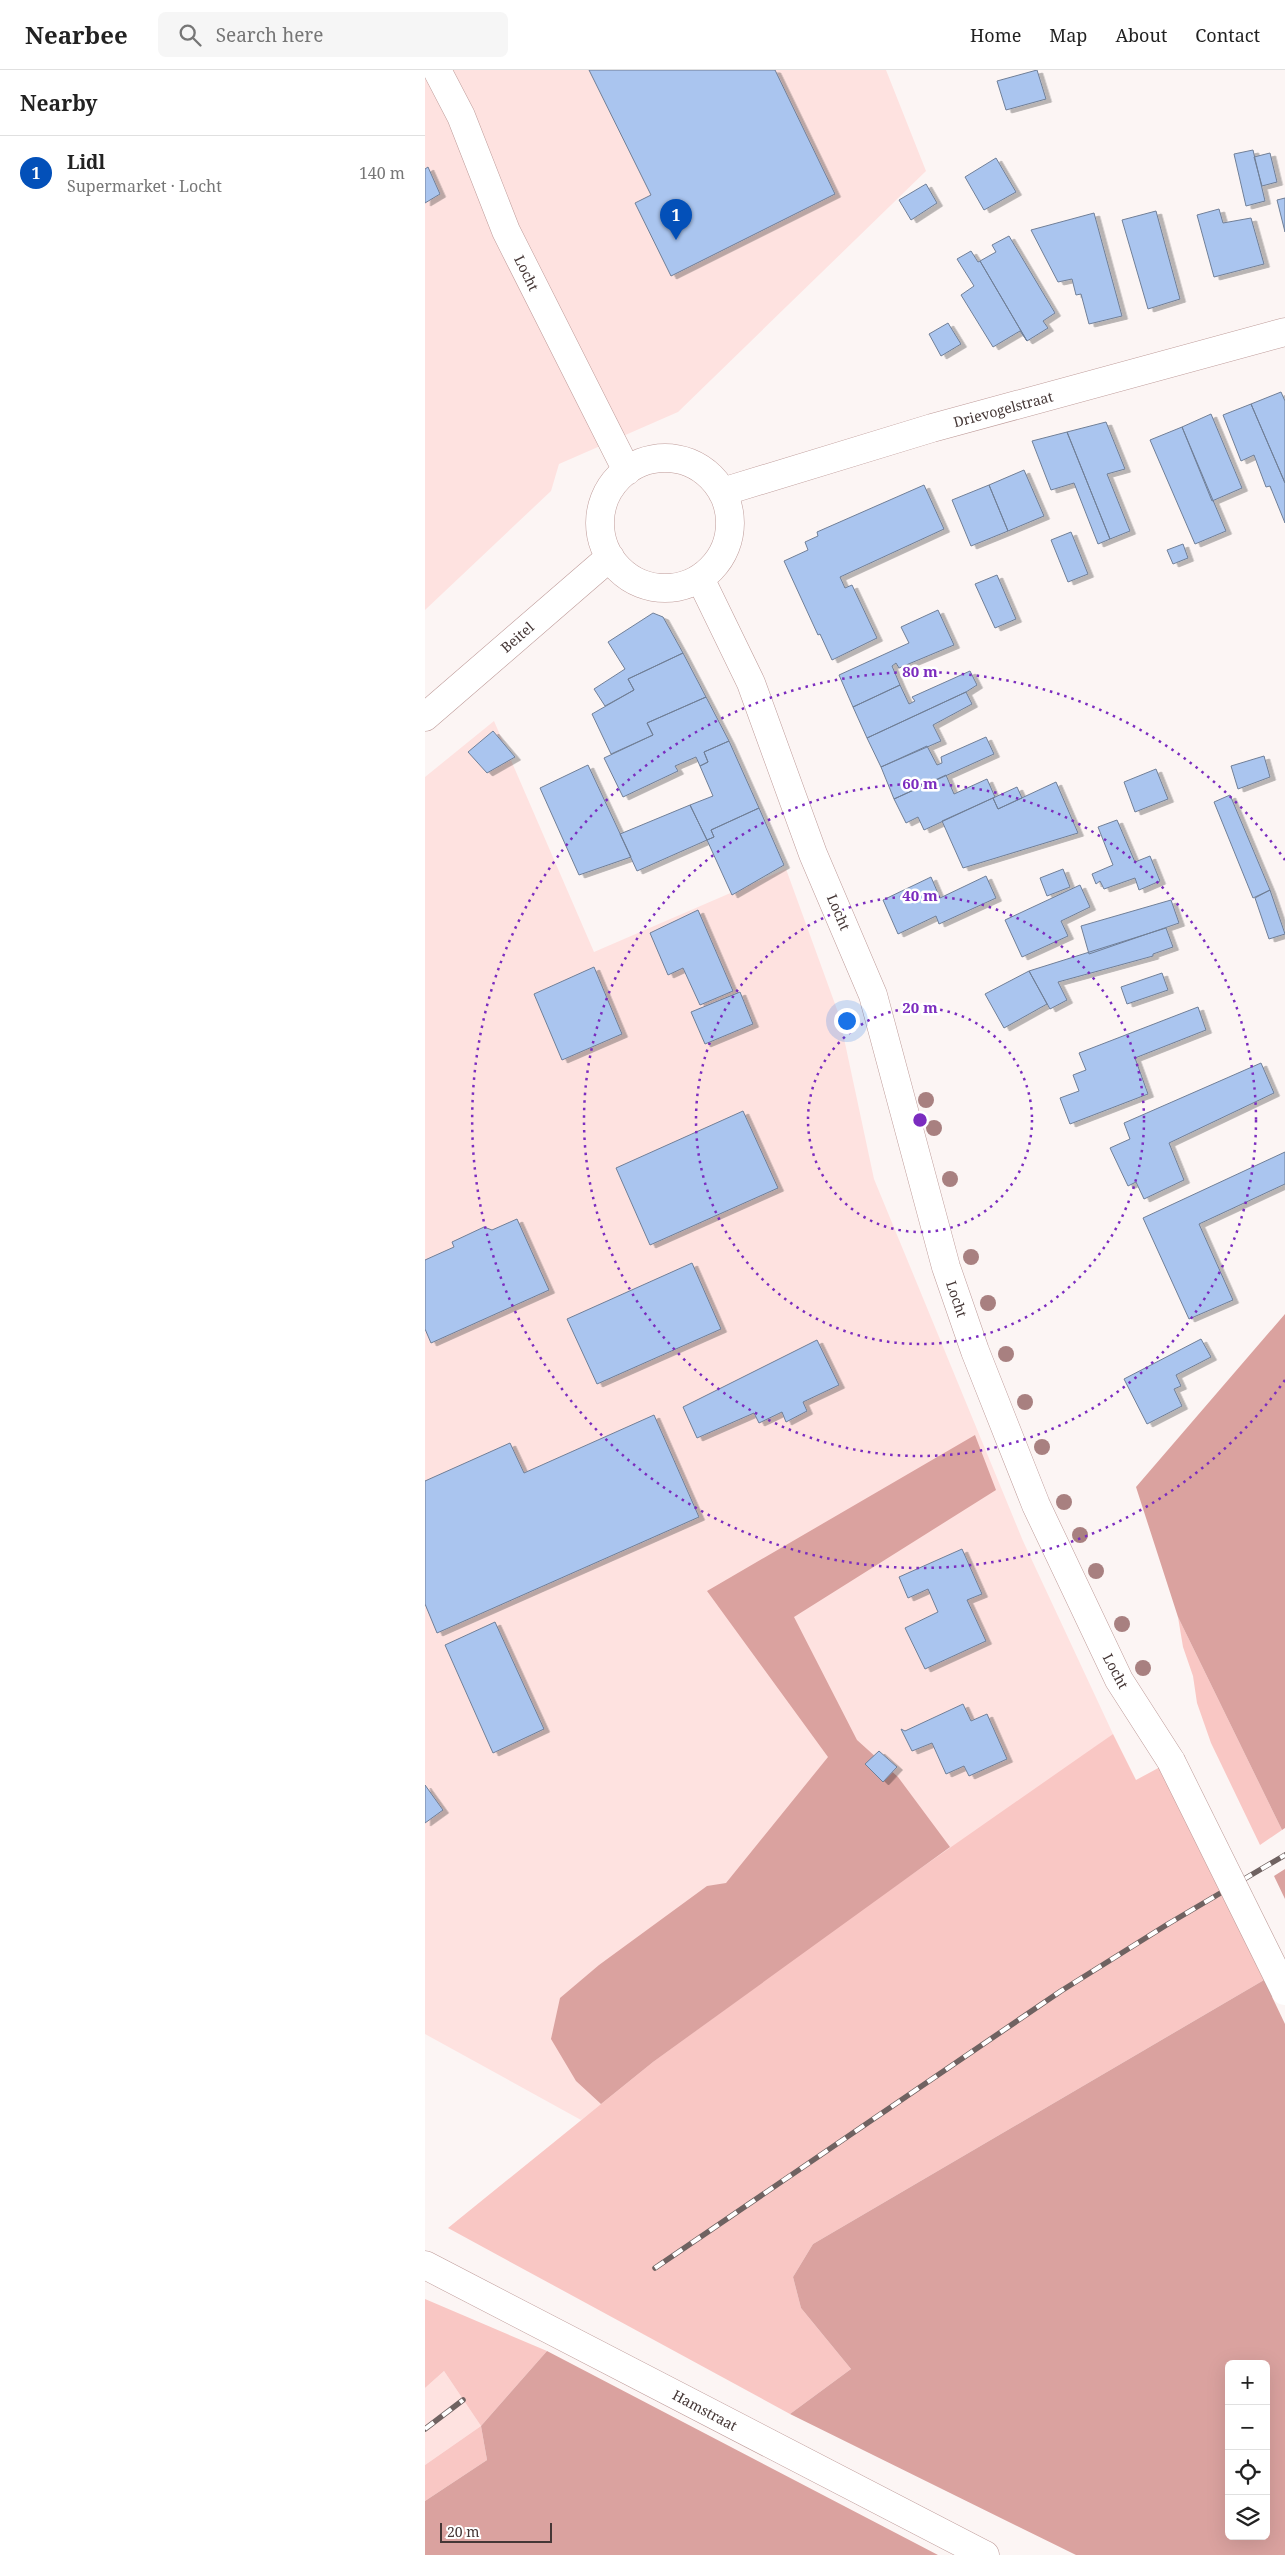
<!DOCTYPE html>
<html lang="en">
<head>
<meta charset="utf-8">
<style>
  :root { --surface:#fff; --page:#f6f6f6; --text:#222; --muted:#767676; --line:#e0e0e0; --accent:#0350b9 }
  body { margin:0; font-family:"Noto Serif",serif; background:var(--page); color:var(--text) }
  .controls { position:absolute; right:15px; bottom:15px; display:grid; overflow:hidden; border-radius:8px; box-shadow:0 5px 20px #0002 }
  .controls button { width:45px; height:45px; display:grid; place-items:center; padding:0; border:0; border-bottom:1px solid var(--line); background:var(--surface); color:var(--text); font:25px sans-serif }
  .scale { position:absolute; left:15px; bottom:12px; width:112px; box-sizing:border-box; padding-left:5px; border:2px solid #453736; border-top:0; font-size:14px; line-height:18px; white-space:nowrap; color:#453736; -webkit-text-stroke:4px #fff; paint-order:stroke }
  .you { position:absolute; left:421px; top:950px; width:18px; height:18px; margin:-12px; border:4px solid #fff; border-radius:50%; background:#1a73e8; box-shadow:0 0 0 8px #1a73e833 }
  .badge { display:grid; place-items:center; width:32px; height:32px; border-radius:50%; background:var(--accent); color:#fff; font-size:16px; font-weight:700 }
  .pin { position:absolute; translate:-50% -41px; filter:drop-shadow(0 1px 2px #0008) }
  .pin::after { content:''; position:absolute; top:26px; width:18px; height:15px; background:inherit; clip-path:polygon(0 0,100% 0,50% 100%) }
  .list { margin:0; padding:0; list-style:none }
  h2 { display:flex; justify-content:space-between; align-items:center; height:65px; margin:0; padding:0 20px; font-size:21px }
  h2 small { font-size:16px; font-weight:400; color:var(--muted) }
  .list li { display:grid; grid-template-columns:32px 1fr auto; gap:15px; align-items:center; box-sizing:border-box; height:75px; padding:0 20px; border-top:1px solid var(--line) }
  .list b { display:block; font-size:19px; white-space:nowrap }
  .list p { margin:0; font-size:16px; white-space:nowrap; color:var(--muted) }
  .list em { font-size:16px; font-style:normal; color:var(--muted) }
  .icon { flex:none; width:28px; height:28px; fill:none; stroke:currentColor; stroke-width:2; stroke-linecap:round; stroke-linejoin:round }
  .map { position:relative; flex:none; width:860px; height:2485px; overflow:hidden }
  header { display:flex; align-items:center; gap:30px; box-sizing:border-box; height:70px; padding:0 25px; background:var(--surface); border-bottom:1px solid var(--line) }
  header strong { font-size:24px }
  nav { display:flex; gap:28px; margin-inline-start:auto; font-size:18px }
  .search { width:350px; height:45px; background:var(--page); display:flex; align-items:center; gap:12px; box-sizing:border-box; padding:0 18px; border-radius:8px; color:var(--muted); font-size:19px }
  main { display:flex }
  aside { flex:1; background:var(--surface) }
  .map>svg:first-child { display:block }
  .built { fill:#fee2e0 }
  .green { fill:#f9c7c4 }
  .forest { fill:#daa29f; fill-rule:evenodd }
  .building { fill:#aac5ef; stroke:#707f97; filter:url(#shadow) }
  .lines { fill:none; stroke-linecap:round; stroke-linejoin:round }
  .secondary-casing { stroke:#be9b99; stroke-width:29 }
  .secondary { stroke:#fff; stroke-width:28 }
  .rail-casing { stroke:#6f6261; stroke-width:5.5 }
  .rail { stroke:#fff; stroke-width:4; stroke-dasharray:11; stroke-linecap:butt }
  .secondary-bridge-casing { stroke:#be9b99; stroke-width:29; stroke-linecap:butt }
  .secondary-bridge { stroke:#fff; stroke-width:28 }
  .tree { fill:#a88080 }
  .ring { fill:none; stroke:#7b2cbf; stroke-width:2.5; stroke-dasharray:2.5 5 }
  .labels { text-anchor:middle; dominant-baseline:central; stroke-width:5; stroke-linejoin:round; paint-order:stroke }
  .street-label { font-size:14px; fill:#453736; stroke:#fff }
  .centre { fill:#7b2cbf; stroke:#fff; stroke-width:2.5 }
  .ring-label { font-size:15px; text-anchor:middle; font-weight:bold; fill:#7b2cbf; stroke:#fff; stroke-width:5; stroke-linejoin:round; paint-order:stroke }
</style>
</head>
<body>
<header>
<strong>Nearbee</strong>
<div class="search"><svg class="icon" aria-label="search" viewBox="0 0 24 24"><circle cx="10" cy="10" r="6"/><path d="M15 15l6 6"/></svg>Search here</div>
<nav><a>Home</a><a>Map</a><a>About</a><a>Contact</a></nav>
</header>
<main>
<aside>
<h2>Nearby<small></small></h2>
<ul class="list">
<li><span class="badge">1</span><div><b>Lidl</b><p>Supermarket · Locht</p></div><em>140 m</em></li>
</ul>
</aside>
<div class="map">
<svg width="860" height="2485" viewBox="0 0 860 2485">
  <defs>
    <filter id="shadow"><feDropShadow dx="5.5" dy="3" stdDeviation="0" flood-color="#0004"/></filter>
  </defs>
  <rect width="100%" height="100%" fill="#fcf5f4"/>
  <path class="built" d="M 0,0 L 461,0 L 501,101 L 253,342 L 134,394 L 126,421 L 0,540 Z
    M 69,651 L 169,882 L 361,799 L 414,945 L 449,1109 L 598,1471 L 688,1664 L 156,2050 L 0,1964 L 0,707 Z
    M 19,2301 L 56,2356 L 0,2395 L 0,2318 Z"/>
  <path class="green" d="M 753,1547 L 857,1760 L 835,1775 L 786,1673 L 772,1633 L 768,1606 L 758,1577 Z
    M 688,1664 L 711,1710 L 737,1696 L 839,1910 L 388,2174 L 368,2207 L 376,2238 L 426,2299 L 365,2344 L 23,2158 L 228,1992 L 436,1840 Z
    M 0,2229 L 122,2281 L 56,2356 L 62,2390 L 0,2431 L 0,2395 L 56,2356 L 19,2301 L 0,2318 Z"/>
  <path class="forest" d="M 860,1244 L 860,1758 L 857,1760 L 753,1547 L 711,1417 Z
    M 550,1365 L 571,1420 L 369,1547 L 432,1670 L 473,1707 L 525,1777 L 228,1992 L 176,2034 L 151,2011 L 126,1969 L 135,1928 L 174,1895 L 282,1816 L 301,1813 L 403,1687 L 282,1521 Z
    M 860,1799 L 860,1829 L 849,1806 Z
    M 839,1910 L 860,1954 L 860,2485 L 651,2485 L 365,2344 L 426,2299 L 376,2238 L 368,2207 L 388,2174 ZM 804,2294 L 841,2294 L 841,2466 L 804,2466 Z
    M 122,2281 L 513,2485 L 0,2485 L 0,2431 L 62,2390 L 56,2356 Z"/>
  <path class="building" d="M 164,0 L 350,0 L 410,124 L 246,206 L 210,133 L 226,125 Z
    M 612,0 L 621,29 L 581,40 L 572,11 Z
    M 828,80 L 840,131 L 821,136 L 809,84 Z
    M 845,83 L 852,112 L 837,116 L 829,87 Z
    M 571,88 L 591,122 L 559,140 L 540,107 Z
    M 3,97 L 15,124 L 0,133 L 0,99 Z
    M 501,114 L 512,133 L 486,150 L 474,130 Z
    M 860,128 L 860,162 L 852,130 Z
    M 794,139 L 798,153 L 826,148 L 839,194 L 789,207 L 772,145 Z
    M 731,141 L 755,229 L 723,239 L 697,150 Z
    M 669,143 L 697,246 L 664,254 L 656,224 L 651,225 L 647,209 L 633,212 L 606,160 Z
    M 584,166 L 630,243 L 618,251 L 623,258 L 602,271 L 555,191 L 571,182 L 567,175 Z
    M 546,181 L 553,192 L 555,191 L 602,271 L 595,261 L 568,277 L 536,225 L 549,216 L 532,189 Z
    M 523,253 L 536,274 L 516,286 L 504,264 Z
    M 856,322 L 860,331 L 860,413 L 826,334 Z
    M 826,334 L 860,413 L 860,453 L 845,416 L 841,417 L 829,385 L 816,391 L 798,345 Z
    M 786,344 L 817,418 L 787,431 L 757,357 Z
    M 681,352 L 700,399 L 682,404 L 705,461 L 685,469 L 642,362 Z
    M 757,357 L 801,461 L 770,474 L 725,370 Z
    M 642,362 L 685,469 L 673,474 L 649,413 L 626,420 L 607,371 Z
    M 599,400 L 619,446 L 583,461 L 564,415 Z
    M 499,415 L 519,459 L 415,507 L 420,518 L 427,515 L 452,568 L 407,590 L 395,564 L 393,565 L 359,491 L 383,480 L 380,472 L 393,466 L 392,462 Z
    M 564,415 L 583,461 L 546,476 L 527,430 Z
    M 646,462 L 663,504 L 643,512 L 626,470 Z
    M 758,474 L 763,488 L 748,494 L 742,480 Z
    M 572,505 L 591,549 L 570,558 L 550,514 Z
    M 513,540 L 529,575 L 474,598 L 471,593 L 467,596 L 475,615 L 428,637 L 414,605 L 484,573 L 476,557 Z
    M 228,543 L 238,547 L 258,583 L 203,609 L 209,620 L 180,636 L 169,619 L 200,599 L 183,572 Z
    M 258,583 L 281,627 L 222,653 L 228,665 L 186,684 L 167,644 L 209,620 L 203,609 Z
    M 545,601 L 552,615 L 541,622 L 442,668 L 428,637 L 475,615 L 484,634 L 490,631 L 487,627 Z
    M 541,622 L 547,634 L 508,655 L 516,671 L 456,697 L 442,668 Z
    M 281,627 L 304,671 L 279,682 L 283,692 L 275,696 L 271,687 L 250,696 L 253,701 L 198,727 L 179,688 L 228,665 L 222,653 Z
    M 68,661 L 90,687 L 62,703 L 43,682 Z
    M 561,667 L 569,684 L 469,729 L 456,697 L 502,676 L 512,695 L 517,693 L 516,687 Z
    M 304,671 L 334,738 L 286,760 L 289,767 L 282,770 L 265,735 L 288,726 L 275,696 L 283,692 L 279,682 Z
    M 839,686 L 845,707 L 813,719 L 806,696 Z
    M 163,695 L 206,787 L 154,805 L 115,718 Z
    M 731,699 L 743,729 L 710,742 L 699,712 Z
    M 521,705 L 529,724 L 562,709 L 570,727 L 499,760 L 493,747 L 481,753 L 469,729 Z
    M 631,712 L 653,763 L 538,798 L 517,751 L 568,728 L 573,739 Z
    M 592,717 L 597,728 L 573,739 L 568,728 Z
    M 805,725 L 845,820 L 828,828 L 789,732 Z
    M 265,735 L 282,770 L 212,801 L 195,764 Z
    M 334,738 L 359,795 L 307,825 L 282,770 L 289,767 L 286,760 Z
    M 692,750 L 710,792 L 725,786 L 735,811 L 714,820 L 710,808 L 679,819 L 675,811 L 671,814 L 667,804 L 688,795 L 673,757 Z
    M 638,799 L 645,817 L 622,826 L 615,808 Z
    M 561,806 L 571,828 L 514,854 L 511,846 L 473,864 L 458,830 L 506,807 L 515,828 Z
    M 655,815 L 665,837 L 636,851 L 643,866 L 597,887 L 580,850 Z
    M 845,820 L 860,864 L 844,869 L 830,828 Z
    M 746,830 L 754,853 L 664,884 L 656,856 Z
    M 273,840 L 308,921 L 275,935 L 258,898 L 243,905 L 225,863 Z
    M 741,858 L 748,877 L 728,884 L 728,886 L 633,912 L 642,930 L 625,939 L 604,901 Z
    M 169,897 L 197,964 L 137,990 L 109,924 Z
    M 604,901 L 622,934 L 579,958 L 560,924 Z
    M 737,903 L 743,920 L 702,934 L 696,917 Z
    M 315,922 L 328,954 L 280,974 L 266,942 Z
    M 773,937 L 781,960 L 710,988 L 723,1024 L 645,1054 L 635,1028 L 654,1021 L 648,1005 L 661,1000 L 654,983 Z
    M 836,993 L 849,1023 L 744,1073 L 759,1110 L 719,1129 L 711,1112 L 703,1116 L 685,1078 L 705,1069 L 699,1053 Z
    M 318,1041 L 353,1118 L 225,1175 L 191,1098 Z
    M 860,1082 L 860,1114 L 774,1154 L 808,1230 L 764,1249 L 718,1148 Z
    M 92,1149 L 124,1220 L 6,1273 L 0,1259 L 0,1190 L 29,1177 L 27,1172 L 59,1157 L 67,1160 Z
    M 267,1193 L 296,1259 L 172,1314 L 142,1249 Z
    M 776,1269 L 786,1287 L 751,1305 L 756,1316 L 749,1319 L 757,1336 L 722,1354 L 699,1309 Z
    M 392,1270 L 414,1315 L 378,1332 L 382,1341 L 361,1352 L 357,1342 L 334,1353 L 329,1343 L 272,1368 L 258,1337 Z
    M 229,1345 L 274,1447 L 12,1563 L 0,1534 L 0,1411 L 85,1373 L 99,1403 Z
    M 537,1479 L 557,1524 L 542,1530 L 561,1571 L 500,1599 L 480,1558 L 513,1542 L 503,1519 L 483,1528 L 474,1507 Z
    M 70,1552 L 119,1659 L 68,1683 L 20,1575 Z
    M 538,1634 L 546,1651 L 562,1644 L 582,1689 L 544,1706 L 539,1696 L 521,1704 L 507,1673 L 487,1681 L 476,1659 L 480,1661 Z
    M 454,1681 L 472,1697 L 458,1712 L 440,1694 Z
    M 0,1715 L 18,1740 L 0,1753 Z"/>
  <g class="lines">
    <g class="secondary-casing">
      <path id="secondary" d="M 12,0 L 36,46 L 81,161 L 202,401
        M175 453a65 65 0 1 1 130 0a65 65 0 1 1-130 0Z
        M 297,422 L 507,358 L 860,262
        M 275,508 L 326,613 L 388,784 L 448,925 L 521,1197 L 550,1281 L 611,1435 L 694,1610 L 746,1691
        M 0,647 L 185,487
        M 0,2195 L 560,2485"/>
    </g>
    <use href="#secondary" class="secondary"/>
    <g class="rail-casing">
      <path id="rail" d="M 230,2198 L 636,1921 L 743,1854 L 860,1785
        M 0,2359 L 38,2330"/>
    </g>
    <use href="#rail" class="rail"/>
    <g class="secondary-bridge-casing">
      <path id="secondary-bridge" d="M 746,1691 L 860,1921"/>
    </g>
    <use href="#secondary-bridge" class="secondary-bridge"/>
  </g>
  <g class="tree">
    <circle cx="501" cy="1030" r="8"/>
    <circle cx="509" cy="1058" r="8"/>
    <circle cx="525" cy="1109" r="8"/>
    <circle cx="546" cy="1187" r="8"/>
    <circle cx="563" cy="1233" r="8"/>
    <circle cx="581" cy="1284" r="8"/>
    <circle cx="600" cy="1332" r="8"/>
    <circle cx="617" cy="1377" r="8"/>
    <circle cx="639" cy="1432" r="8"/>
    <circle cx="655" cy="1465" r="8"/>
    <circle cx="671" cy="1501" r="8"/>
    <circle cx="697" cy="1554" r="8"/>
    <circle cx="718" cy="1598" r="8"/>
  </g>
  <g class="ring">
    <circle cx="495" cy="1050" r="112"/>
    <circle cx="495" cy="1050" r="224"/>
    <circle cx="495" cy="1050" r="336"/>
    <path d="M860 1310A448 448 0 1 1 860 790"/>
  </g>
  <g class="labels">
    <g class="street-label">
      <text transform="translate(102 203) rotate(64)">Locht</text>
      <text transform="translate(578 339) rotate(-15)">Drievogelstraat</text>
      <text transform="translate(92 567) rotate(-41)">Beitel</text>
      <text transform="translate(414 842) rotate(67)">Locht</text>
      <text transform="translate(532 1229) rotate(71)">Locht</text>
      <text transform="translate(691 1601) rotate(62)">Locht</text>
      <text transform="translate(280 2340) rotate(28)">Hamstraat</text>
    </g>
  </g>
  <circle cx="495" cy="1050" r="8" class="centre"/>
  <g class="ring-label">
    <text x="495" y="607">80 m</text>
    <text x="495" y="719">60 m</text>
    <text x="495" y="831">40 m</text>
    <text x="495" y="943">20 m</text>
  </g>
</svg>
<div class="controls">
<button>+</button>
<button>−</button>
<button><svg class="icon" aria-label="locate" viewBox="0 0 24 24"><circle cx="12" cy="12" r="6"/><path d="M12 2v4M12 18v4M2 12h4M18 12h4"/></svg></button>
<button><svg class="icon" aria-label="layers" viewBox="0 0 24 24"><path d="M12 4l9 5-9 5-9-5zM3 14l9 5 9-5"/></svg></button>
</div>
<div class="scale">20 m</div>
<div class="you"></div>
<div class="pin badge" style="left:251px;top:170px">1</div>
</div>
</main>
</body>
</html>
